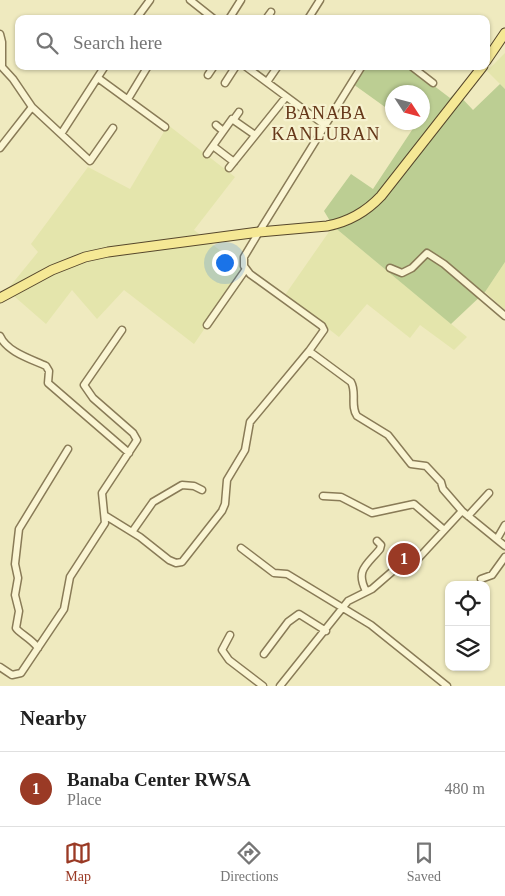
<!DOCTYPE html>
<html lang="en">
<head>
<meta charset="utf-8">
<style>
  :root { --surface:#fff; --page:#f2f2f2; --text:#222; --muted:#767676; --line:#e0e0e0; --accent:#9a3a25 }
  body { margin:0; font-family:"Times New Roman",serif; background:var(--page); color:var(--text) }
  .controls { position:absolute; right:15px; bottom:15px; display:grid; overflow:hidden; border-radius:10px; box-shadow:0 1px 4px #0004 }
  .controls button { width:45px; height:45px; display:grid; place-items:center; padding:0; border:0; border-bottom:1px solid var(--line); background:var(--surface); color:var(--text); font:25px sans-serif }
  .compass { position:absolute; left:385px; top:85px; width:45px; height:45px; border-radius:50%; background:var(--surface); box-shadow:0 1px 4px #0004; rotate:126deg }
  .you { position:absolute; left:224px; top:262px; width:18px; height:18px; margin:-12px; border:4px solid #fff; border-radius:50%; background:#1a73e8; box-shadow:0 0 0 8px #1a73e833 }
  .badge { display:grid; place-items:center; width:32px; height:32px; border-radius:50%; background:var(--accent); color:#fff; font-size:16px; font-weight:700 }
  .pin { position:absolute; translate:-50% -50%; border:2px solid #fff; box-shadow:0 1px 5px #0006 }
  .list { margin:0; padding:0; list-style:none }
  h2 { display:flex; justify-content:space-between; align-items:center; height:65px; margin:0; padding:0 20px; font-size:21px }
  h2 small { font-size:16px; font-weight:400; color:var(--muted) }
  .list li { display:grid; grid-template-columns:32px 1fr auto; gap:15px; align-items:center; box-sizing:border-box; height:75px; padding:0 20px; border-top:1px solid var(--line) }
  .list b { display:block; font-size:19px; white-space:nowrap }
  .list p { margin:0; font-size:16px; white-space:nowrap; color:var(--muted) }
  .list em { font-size:16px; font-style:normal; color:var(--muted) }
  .icon { flex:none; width:28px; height:28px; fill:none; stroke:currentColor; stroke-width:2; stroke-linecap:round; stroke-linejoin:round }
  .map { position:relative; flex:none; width:505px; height:686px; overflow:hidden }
  .search { position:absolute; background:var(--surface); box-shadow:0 1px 4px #0004; left:15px; right:15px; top:15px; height:55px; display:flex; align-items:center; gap:12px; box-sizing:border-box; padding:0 18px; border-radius:10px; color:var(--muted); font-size:19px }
  .sheet { height:140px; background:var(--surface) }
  nav { display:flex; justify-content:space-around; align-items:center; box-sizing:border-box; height:70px; border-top:1px solid var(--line); background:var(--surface); font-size:14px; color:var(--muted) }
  nav a { display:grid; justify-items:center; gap:2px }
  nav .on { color:var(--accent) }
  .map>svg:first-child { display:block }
  .farmland { fill:#e4e5ac }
  .green { fill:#bcce93 }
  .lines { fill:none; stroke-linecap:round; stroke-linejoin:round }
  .minor-casing { stroke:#897b57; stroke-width:9 }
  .major-casing { stroke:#56472c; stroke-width:11 }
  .minor { stroke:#faf5d3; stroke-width:6 }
  .major { stroke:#f5e895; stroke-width:9 }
  .labels { text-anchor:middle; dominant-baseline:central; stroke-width:4.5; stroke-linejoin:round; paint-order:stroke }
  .quarter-label { font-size:18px; letter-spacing:1px; fill:#66381a; stroke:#f6f2cf }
</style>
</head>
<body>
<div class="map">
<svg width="505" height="686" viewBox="0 0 505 686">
  <rect width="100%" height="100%" fill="#efeabf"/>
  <path class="farmland" d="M 505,53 L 505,89 L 487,71 Z
    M 168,125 L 235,177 L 194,230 L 245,270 L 194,344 L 124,290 L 97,319 L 72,290 L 46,324 L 7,290 L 38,252 L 31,244 L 88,167 L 130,189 Z
    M 333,226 L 467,337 L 454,350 L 420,325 L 410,338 L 367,304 L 339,337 L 285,295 Z
    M 505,262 L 505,310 L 485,292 Z"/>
  <path class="green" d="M 366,66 L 408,66 L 450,98 L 456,92 L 473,110 L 500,84 L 505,89 L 505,262 L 485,292 L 451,324 L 333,226 L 324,211 L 351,174 L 373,189 L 414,127 L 408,123 L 422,122 L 422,92 L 392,92 L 392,112 L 353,84 Z"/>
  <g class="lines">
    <g class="minor-casing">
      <path id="minor" d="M 190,0 L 214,19
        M 136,19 L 150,0
        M 229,19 L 241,0
        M 266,19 L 271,12
        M 308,19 L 320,0
        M 0,34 L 2,42 L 2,67 L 13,79 L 32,107 L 90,161 L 113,128
        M 245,66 L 326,126
        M 411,66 L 433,83
        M 208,75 L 214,66
        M 98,78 L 165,127
        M 267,82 L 278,66
        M 225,83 L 236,66
        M 128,99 L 148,66
        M 234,119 L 239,112
        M 216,125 L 223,131
        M 61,134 L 105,66
        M 213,146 L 234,162
        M 0,148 L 32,107
        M 207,154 L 232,119 L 255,135
        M 229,168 L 286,97
        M 390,268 L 402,273 L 412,268 L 427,253 L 444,264 L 505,316
        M 207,325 L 246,269
        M 0,336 C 7,352 31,359 46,366 L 49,371 L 48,383 L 129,453
        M 323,496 L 341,497 L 372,513 L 414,504 L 443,529
        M 462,511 L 505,546
        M 106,516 L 140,537 L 169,560 L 176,563 L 182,562 L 222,511 L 225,504 L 227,480 L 245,450 L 250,422 L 309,351
        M 468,516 L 489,493
        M 132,532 L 153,502 L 182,485 L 194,486 L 202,490
        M 497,539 L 505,525
        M 241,548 L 274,573 L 287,574 L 371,625 L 447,686
        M 481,579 L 492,575 L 505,557
        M 366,591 C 355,570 367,565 380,549 L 381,545 L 377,541
        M 230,635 L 222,650 L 229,660 L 263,686
        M 38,648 C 32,639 19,633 16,628 L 19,611 L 15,595 L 18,578 L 15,564 L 19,529 L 68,449
        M 264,654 L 288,622 L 299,614 L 326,631
        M 0,667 L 12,675 L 21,673 L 64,609 L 70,577 L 105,523 L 102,493 L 137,440 L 133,433 L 93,398 L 84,385 L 122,330
        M 280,686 L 348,601 L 372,589 L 402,563 L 415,562 L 462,511 L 443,489 L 441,482 L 426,466 L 411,464 L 388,435 L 357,416 C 350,406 357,392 351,382 L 309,351 L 324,330 L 322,326 L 250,274 L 244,266 L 244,257 L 259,232 L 362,66"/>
    </g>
    <g class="major-casing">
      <path id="major" d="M 486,61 L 505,33
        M 0,298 L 52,270 L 85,257 L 108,252 L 259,232 L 327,226 C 348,222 366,212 381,196 L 483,66"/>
    </g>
    <use href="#minor" class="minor"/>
    <use href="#major" class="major"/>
  </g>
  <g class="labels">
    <g class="quarter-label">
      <text x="326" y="113">BANABA<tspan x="326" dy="21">KANLURAN</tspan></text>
    </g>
  </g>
</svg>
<div class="controls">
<button><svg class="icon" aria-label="locate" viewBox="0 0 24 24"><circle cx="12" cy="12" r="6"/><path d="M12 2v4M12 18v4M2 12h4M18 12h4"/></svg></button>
<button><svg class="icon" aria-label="layers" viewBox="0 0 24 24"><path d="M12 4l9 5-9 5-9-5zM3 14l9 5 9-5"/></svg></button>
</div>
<svg class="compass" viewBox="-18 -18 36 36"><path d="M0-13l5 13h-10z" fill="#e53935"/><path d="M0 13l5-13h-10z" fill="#767676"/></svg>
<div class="you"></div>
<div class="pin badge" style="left:404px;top:559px">1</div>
<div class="search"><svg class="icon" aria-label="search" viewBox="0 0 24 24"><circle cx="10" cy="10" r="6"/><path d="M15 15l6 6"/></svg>Search here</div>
</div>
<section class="sheet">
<h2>Nearby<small></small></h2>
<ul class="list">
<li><span class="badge">1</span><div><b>Banaba Center RWSA</b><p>Place</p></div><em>480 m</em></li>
</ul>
</section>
<nav>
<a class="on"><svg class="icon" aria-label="map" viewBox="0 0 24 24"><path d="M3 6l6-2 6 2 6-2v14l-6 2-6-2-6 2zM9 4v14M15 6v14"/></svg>Map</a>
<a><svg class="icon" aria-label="directions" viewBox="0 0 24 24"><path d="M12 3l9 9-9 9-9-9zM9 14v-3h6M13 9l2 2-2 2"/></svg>Directions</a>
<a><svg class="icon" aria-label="saved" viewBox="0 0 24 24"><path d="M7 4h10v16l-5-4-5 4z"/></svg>Saved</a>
</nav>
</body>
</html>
